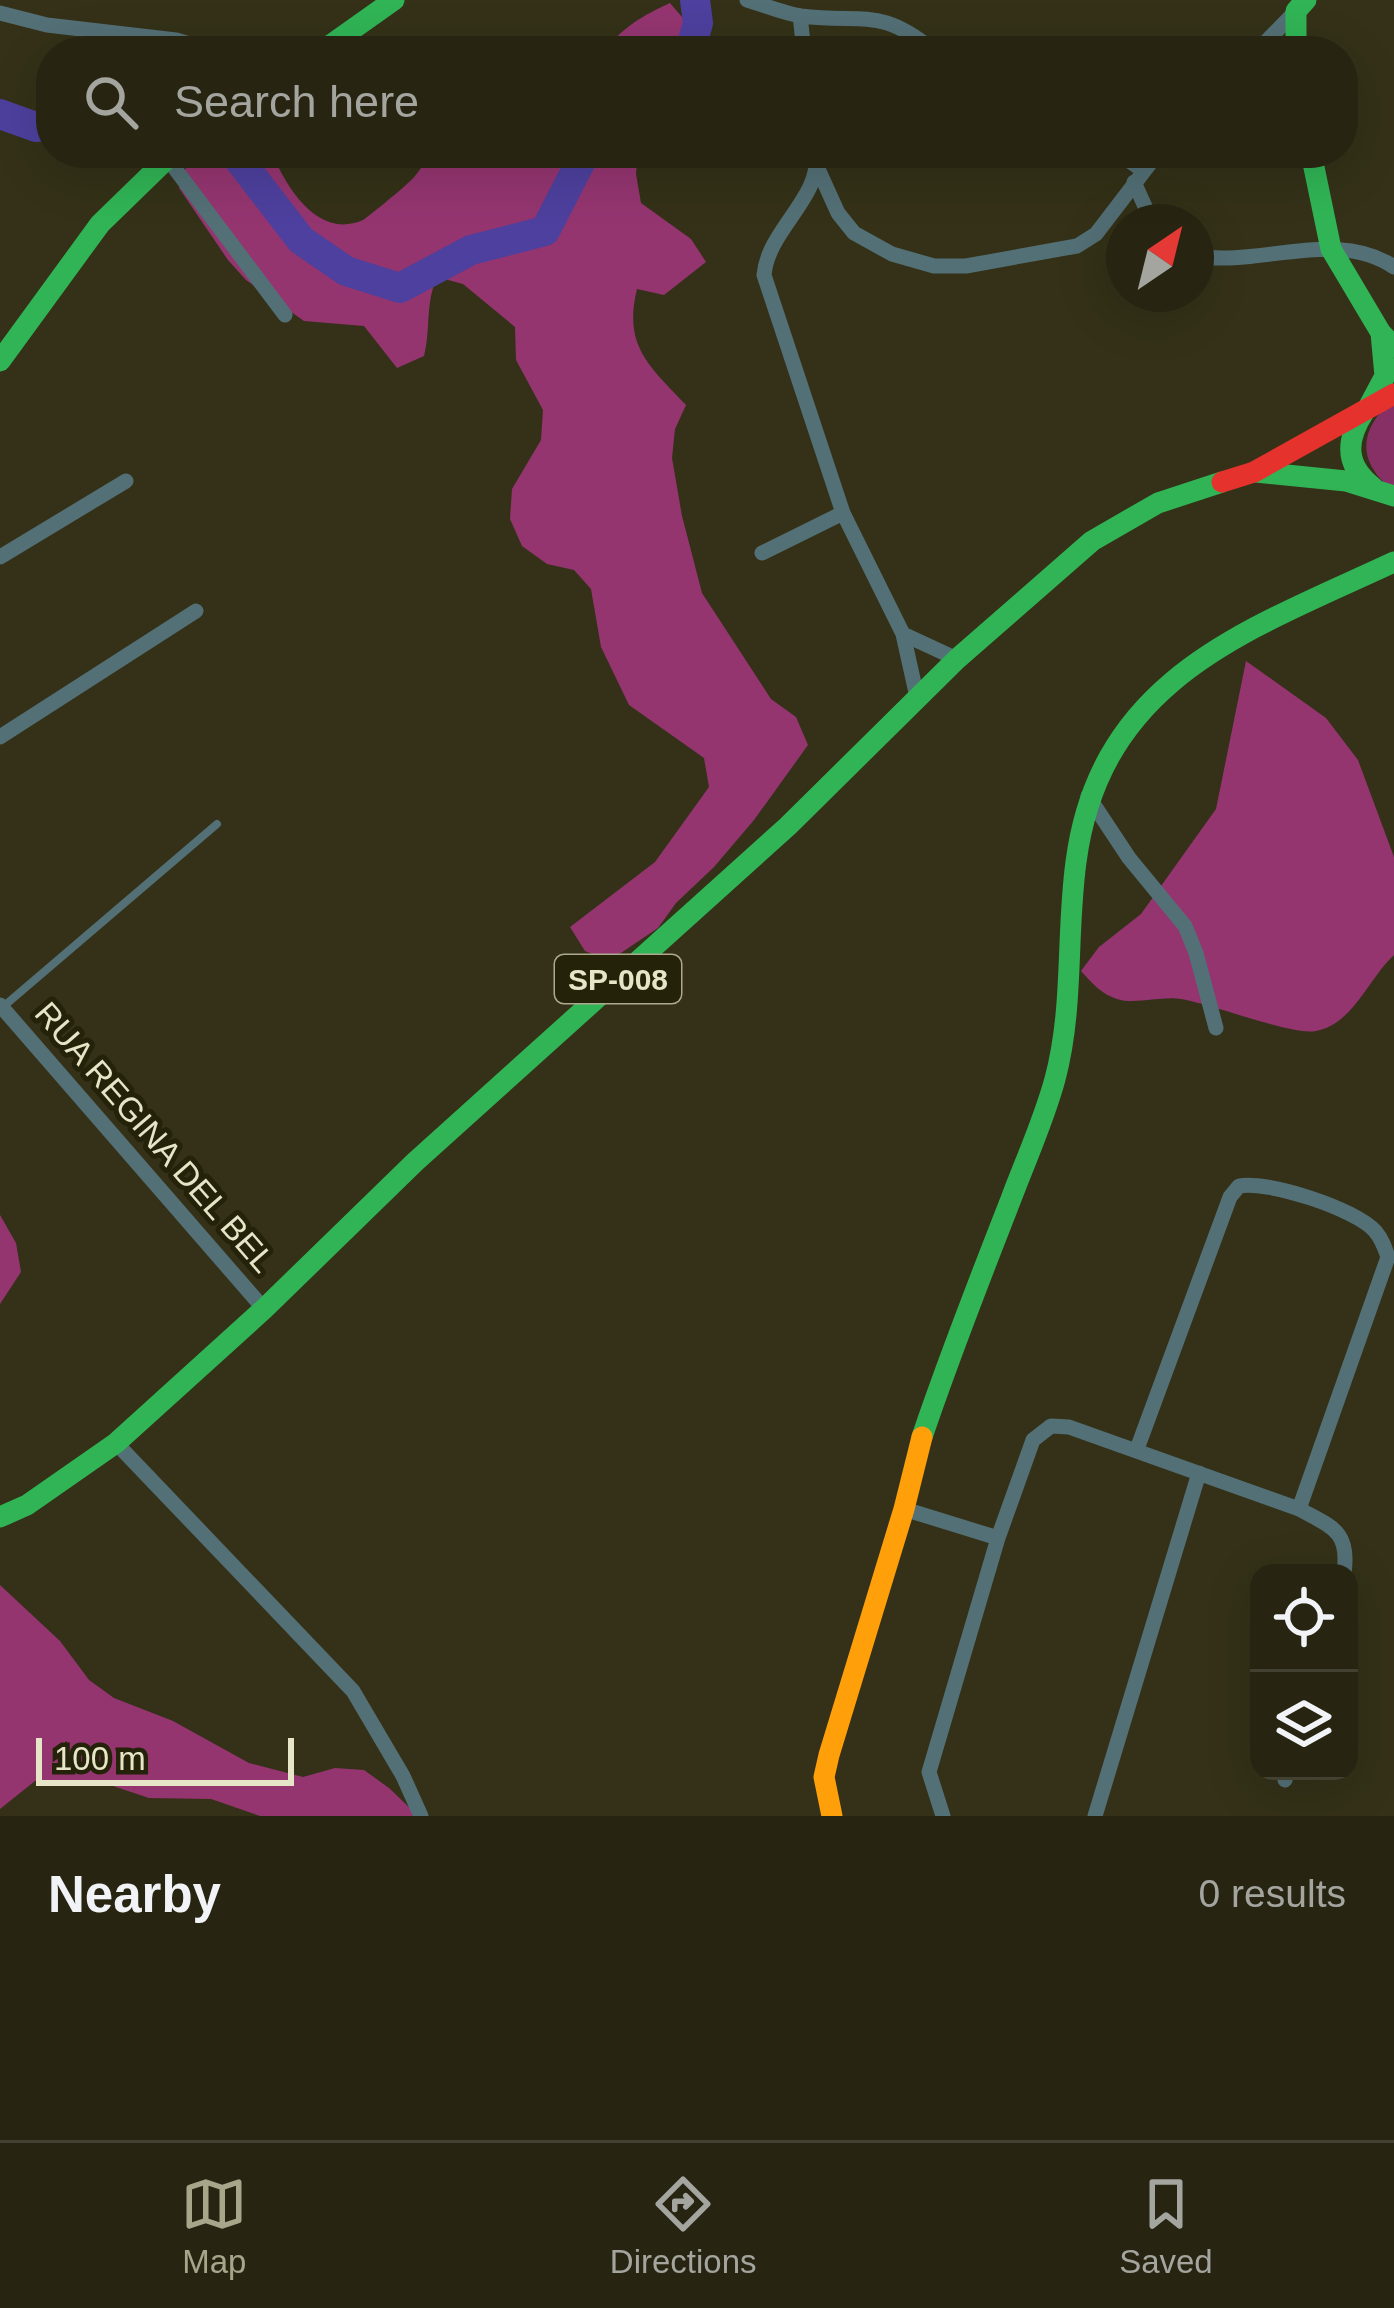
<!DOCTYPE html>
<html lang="en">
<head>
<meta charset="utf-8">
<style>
  :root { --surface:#272512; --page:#333120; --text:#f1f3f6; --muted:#a4a59f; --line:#434232; --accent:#a8a68a }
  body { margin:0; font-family:Helvetica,sans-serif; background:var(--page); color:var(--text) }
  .controls { position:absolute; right:36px; bottom:36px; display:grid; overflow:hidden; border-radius:24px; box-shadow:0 12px 48px #0002 }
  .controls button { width:108px; height:108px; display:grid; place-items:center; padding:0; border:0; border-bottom:3px solid var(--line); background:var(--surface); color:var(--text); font:60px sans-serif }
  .compass { position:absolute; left:1106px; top:204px; width:108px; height:108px; border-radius:50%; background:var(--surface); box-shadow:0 12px 48px #0002; rotate:35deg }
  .scale { position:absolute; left:36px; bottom:30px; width:258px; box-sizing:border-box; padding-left:12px; border:6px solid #e7e5c7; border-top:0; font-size:33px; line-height:42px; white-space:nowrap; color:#e7e5c7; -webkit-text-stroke:9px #242209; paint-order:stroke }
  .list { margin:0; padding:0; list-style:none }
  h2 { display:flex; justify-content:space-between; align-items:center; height:156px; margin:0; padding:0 48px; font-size:51px }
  h2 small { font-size:39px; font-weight:400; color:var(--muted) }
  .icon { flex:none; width:66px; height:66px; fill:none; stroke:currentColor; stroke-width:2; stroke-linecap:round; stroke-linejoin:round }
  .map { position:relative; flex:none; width:1394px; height:1816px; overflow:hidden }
  .search { position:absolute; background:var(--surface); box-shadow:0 12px 48px #0002; left:36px; right:36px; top:36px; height:132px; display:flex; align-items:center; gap:30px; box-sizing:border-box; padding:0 42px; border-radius:48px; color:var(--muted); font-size:45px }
  .sheet { height:324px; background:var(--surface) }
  nav { display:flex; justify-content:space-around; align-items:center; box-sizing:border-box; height:168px; border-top:3px solid var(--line); background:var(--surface); font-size:33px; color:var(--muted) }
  nav a { display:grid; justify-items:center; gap:6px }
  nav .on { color:var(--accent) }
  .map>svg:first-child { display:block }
  .green { fill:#873066 }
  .forest { fill:#943570 }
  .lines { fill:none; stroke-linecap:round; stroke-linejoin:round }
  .river { stroke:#4d409e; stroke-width:30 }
  .lane { stroke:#537076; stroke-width:8 }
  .street { stroke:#537076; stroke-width:15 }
  .fast { stroke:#30b455; stroke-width:21 }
  .slow { stroke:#ff9f0a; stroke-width:21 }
  .jam { stroke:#e5322d; stroke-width:21 }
  .labels { text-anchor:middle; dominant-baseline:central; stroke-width:10; stroke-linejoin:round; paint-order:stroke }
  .shield { fill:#242209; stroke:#acaa8e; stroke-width:3 }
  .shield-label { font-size:30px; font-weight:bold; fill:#e7e5c7 }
  .street-label { font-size:33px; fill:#e7e5c7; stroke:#242209 }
</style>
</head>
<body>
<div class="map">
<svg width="1394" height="1816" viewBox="0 0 1394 1816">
  <rect width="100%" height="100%" fill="#343118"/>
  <path class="green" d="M 1394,398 L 1394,492 C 1355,460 1359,430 1394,398 Z"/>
  <path class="forest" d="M 670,3 L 711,51 L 605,51 C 622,27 644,15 670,3 Z
    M 191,153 L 272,153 C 286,187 318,240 363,220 C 368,217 402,189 408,183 C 418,175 424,162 432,153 L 638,153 L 636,174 L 641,203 L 691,239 L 706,262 L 664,295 L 637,289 C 623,346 649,366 686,405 L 675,429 L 672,458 L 682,516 L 702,593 L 771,699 L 796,717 L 808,745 L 754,820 L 714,867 L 676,903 L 658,928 L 609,961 L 585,951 L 570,927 L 655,862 L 709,787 L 704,758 L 629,705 L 601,647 L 591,589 L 574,570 L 547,564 L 522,546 L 510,519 L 512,489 L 541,440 L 543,410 L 516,360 L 515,327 L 463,284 L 437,277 C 425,304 431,328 424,356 L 397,368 L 364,326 L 304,321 L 246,280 L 228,260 L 179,188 Z
    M 1246,661 L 1326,718 L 1358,760 L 1394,857 L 1394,955 C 1368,979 1353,1024 1316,1031 C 1292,1036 1213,1004 1181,999 C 1161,996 1135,1005 1117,999 C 1101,994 1092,983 1081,971 L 1099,947 L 1141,914 L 1216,809 Z
    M 0,1215 L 16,1243 L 21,1272 L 0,1304 Z
    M 0,1585 L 60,1641 L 89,1680 L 114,1698 L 173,1721 L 249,1763 L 303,1777 L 335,1768 L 364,1770 L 389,1788 L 412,1810 L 413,1816 L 260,1816 L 211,1799 L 149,1798 L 98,1781 L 35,1781 L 0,1809 Z"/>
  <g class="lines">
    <path class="river" d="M 690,51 L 698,23 L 695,0
      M 0,114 L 36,127 L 51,126
      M 234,153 L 301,240 L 346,271 L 400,288 L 471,250 L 545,231 L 585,153"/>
    <path class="lane" d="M 4,1006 L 217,824"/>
    <path class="street" d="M 747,0 C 764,5 783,13 801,16 C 864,24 879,6 934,51
      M 0,13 L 47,25 L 176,40 L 212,51
      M 800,16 L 804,51
      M 1257,51 L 1296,11
      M 816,153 C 822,198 768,229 764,275 L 843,513 L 903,634 L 917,697
      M 1118,153 L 1142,170
      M 167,158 L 285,315
      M 819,171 L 838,213 L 854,233 L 892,254 L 934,266 L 966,266 L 1077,246 L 1096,234 L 1158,153
      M 1134,182 L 1152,222
      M 1196,256 C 1259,267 1337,228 1394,267
      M 762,553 L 843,513
      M 0,557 L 126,481
      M 903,634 L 957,659
      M 0,737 L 196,611
      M 1088,796 L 1129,858 L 1185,926 L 1196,953 L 1216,1028
      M 0,1005 L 264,1309
      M 116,1443 L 353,1691 L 403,1776 L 421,1816
      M 1137,1449 L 1230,1197 L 1239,1186 C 1267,1180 1356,1209 1375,1231 C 1382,1239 1385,1248 1388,1257 L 1299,1509
      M 904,1509 L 998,1538
      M 1285,1780 L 1287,1771
      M 943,1816 L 929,1772 L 998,1538 L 1033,1440 L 1051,1426 L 1069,1427 L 1299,1509 C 1332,1527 1350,1531 1344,1573
      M 1095,1816 L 1199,1473"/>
    <path class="fast" d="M 322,51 L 394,0
      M 1296,51 L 1296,11 L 1306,0
      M 1311,153 L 1331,249 L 1381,333 L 1394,347
      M 0,361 L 100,224 L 173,153
      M 1369,406 L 1385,376 L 1381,333
      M 1364,412 C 1345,441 1345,466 1374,488
      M 1256,472 L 1346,481 L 1394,496
      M 922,1437 C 949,1357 980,1278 1011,1199 C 1026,1159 1044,1120 1055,1079 C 1074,1008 1066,935 1076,862 C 1100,678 1246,631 1394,562
      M 0,1517 L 27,1505 L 116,1443 L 264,1309 L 415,1162 L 788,826 L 957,659 L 1092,541 L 1158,503 L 1222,482"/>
    <path class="slow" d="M 832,1816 L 824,1777 L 829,1755 L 904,1509 L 922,1437"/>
    <path class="jam" d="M 1222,482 L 1254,472 L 1394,394"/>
  </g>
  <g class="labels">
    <rect class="shield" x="555" y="955" width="126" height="48" rx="9"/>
    <g class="shield-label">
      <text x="618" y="979">SP-008</text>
    </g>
    <g class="street-label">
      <text transform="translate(155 1137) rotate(49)">RUA REGINA DEL BEL</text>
    </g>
  </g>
</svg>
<div class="controls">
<button><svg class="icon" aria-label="locate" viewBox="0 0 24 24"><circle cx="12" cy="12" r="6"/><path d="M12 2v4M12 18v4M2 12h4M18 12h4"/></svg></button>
<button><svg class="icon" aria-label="layers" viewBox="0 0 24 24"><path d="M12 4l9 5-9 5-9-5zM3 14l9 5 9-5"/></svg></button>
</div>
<svg class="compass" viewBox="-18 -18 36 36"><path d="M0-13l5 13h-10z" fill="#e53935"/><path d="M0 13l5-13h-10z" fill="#a4a59f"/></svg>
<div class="scale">100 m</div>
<div class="search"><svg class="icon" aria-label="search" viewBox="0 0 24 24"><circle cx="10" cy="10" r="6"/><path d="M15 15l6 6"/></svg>Search here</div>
</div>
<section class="sheet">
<h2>Nearby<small>0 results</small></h2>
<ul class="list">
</ul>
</section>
<nav>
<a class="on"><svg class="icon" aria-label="map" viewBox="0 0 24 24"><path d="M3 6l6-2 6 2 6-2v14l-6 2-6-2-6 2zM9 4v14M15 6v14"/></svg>Map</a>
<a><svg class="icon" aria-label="directions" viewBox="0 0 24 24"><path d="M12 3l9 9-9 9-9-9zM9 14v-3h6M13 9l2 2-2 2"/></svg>Directions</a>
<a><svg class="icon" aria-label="saved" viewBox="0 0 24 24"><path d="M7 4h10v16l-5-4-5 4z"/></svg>Saved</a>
</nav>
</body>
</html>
